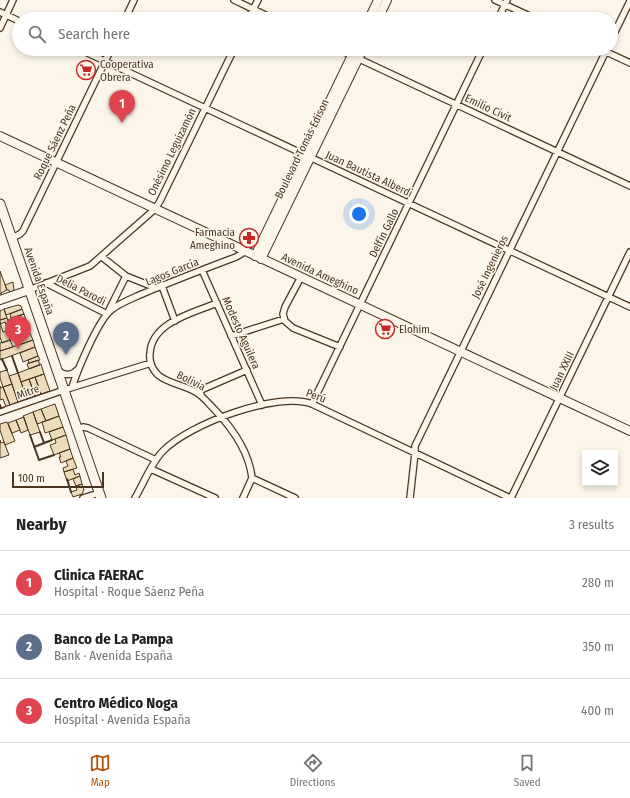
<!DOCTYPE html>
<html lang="en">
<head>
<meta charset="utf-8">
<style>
  :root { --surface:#fff; --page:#f2f2f2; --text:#202124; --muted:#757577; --line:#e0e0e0; --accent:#b45309 }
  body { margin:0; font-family:"Fira Sans Condensed",sans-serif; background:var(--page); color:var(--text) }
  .controls { position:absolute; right:12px; bottom:12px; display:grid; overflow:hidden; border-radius:0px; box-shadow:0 2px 6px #0003 }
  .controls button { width:36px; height:36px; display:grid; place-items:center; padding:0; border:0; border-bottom:1px solid var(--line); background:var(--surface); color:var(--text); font:20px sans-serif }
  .scale { position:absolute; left:12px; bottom:10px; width:92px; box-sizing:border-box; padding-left:4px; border:2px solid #4a3520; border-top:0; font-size:11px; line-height:14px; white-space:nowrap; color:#4a3520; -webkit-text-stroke:3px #fbf6e9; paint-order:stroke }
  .you { position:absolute; left:359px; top:214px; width:14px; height:14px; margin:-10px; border:3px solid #fff; border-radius:50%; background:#1a73e8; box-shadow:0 0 0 6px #1a73e833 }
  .badge { display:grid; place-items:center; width:26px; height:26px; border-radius:50%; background:var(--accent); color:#fff; font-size:13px; font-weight:700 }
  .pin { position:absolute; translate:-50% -33px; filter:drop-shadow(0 1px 2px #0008) }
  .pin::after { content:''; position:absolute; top:21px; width:14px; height:12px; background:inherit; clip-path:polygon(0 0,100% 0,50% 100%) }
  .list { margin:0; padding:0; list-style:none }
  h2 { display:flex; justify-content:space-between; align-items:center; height:52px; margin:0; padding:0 16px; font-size:17px }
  h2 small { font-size:13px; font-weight:400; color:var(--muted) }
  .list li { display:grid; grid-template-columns:26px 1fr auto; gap:12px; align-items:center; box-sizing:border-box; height:64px; padding:0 16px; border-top:1px solid var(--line) }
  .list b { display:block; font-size:15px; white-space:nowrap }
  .list p { margin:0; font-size:13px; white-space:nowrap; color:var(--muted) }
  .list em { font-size:13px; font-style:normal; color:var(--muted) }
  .icon { flex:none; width:22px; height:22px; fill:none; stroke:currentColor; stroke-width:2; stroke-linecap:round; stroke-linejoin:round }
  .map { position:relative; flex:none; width:630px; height:498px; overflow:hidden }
  .search { position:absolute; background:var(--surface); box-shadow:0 2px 6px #0003; left:12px; right:12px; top:12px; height:44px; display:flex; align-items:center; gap:10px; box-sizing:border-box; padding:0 14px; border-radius:22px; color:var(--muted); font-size:15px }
  .sheet { height:244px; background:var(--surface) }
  nav { display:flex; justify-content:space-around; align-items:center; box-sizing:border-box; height:56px; border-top:1px solid var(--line); background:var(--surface); font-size:11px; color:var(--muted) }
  nav a { display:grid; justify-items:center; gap:2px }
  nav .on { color:var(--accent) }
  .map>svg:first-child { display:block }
  .building { fill:#ecdcbc; stroke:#4a3520 }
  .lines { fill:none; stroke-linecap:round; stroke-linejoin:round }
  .street-casing { stroke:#4a3520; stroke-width:8 }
  .secondary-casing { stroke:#4a3520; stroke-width:10 }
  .primary-casing { stroke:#4a3520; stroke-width:11 }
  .street { stroke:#fbf6e9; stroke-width:5.5 }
  .secondary { stroke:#fbf6e9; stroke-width:8 }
  .primary { stroke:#fbf6e9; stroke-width:9 }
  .fence { stroke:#4a3520; stroke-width:1; stroke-dasharray:5 2; stroke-linecap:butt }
  .wall { stroke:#4a3520; stroke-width:2 }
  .labels { text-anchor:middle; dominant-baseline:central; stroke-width:3; stroke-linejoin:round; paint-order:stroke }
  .poi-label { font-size:11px; fill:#4a3520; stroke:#fbf6e9; text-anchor:start }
  .street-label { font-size:11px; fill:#4a3520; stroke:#fbf6e9 }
</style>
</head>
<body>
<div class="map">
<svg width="630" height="498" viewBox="0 0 630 498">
  <rect width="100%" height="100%" fill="#fbf6e9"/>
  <path class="building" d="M 0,271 L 7,290 L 1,293 L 2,295 L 0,296 Z
    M 13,282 L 14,290 L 10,293 L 9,290 L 7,290 L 5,285 Z
    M 18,305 L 21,306 L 22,309 L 6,315 L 4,309 Z
    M 4,309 L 7,318 L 0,320 L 0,311 Z
    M 22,309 L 24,314 L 11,318 L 10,314 Z
    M 24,314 L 30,331 L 14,337 L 8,320 Z
    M 7,318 L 10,326 L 7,327 L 5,322 L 0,324 L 0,320 Z
    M 0,322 L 3,332 L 7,331 L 10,340 L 2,343 L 0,337 Z
    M 30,333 L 33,340 L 19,345 L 15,336 L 20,335 L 20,336 Z
    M 10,340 L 13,347 L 0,351 L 0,343 Z
    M 33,340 L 35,347 L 0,360 L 0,351 Z
    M 35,347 L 38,356 L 23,362 L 20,353 Z
    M 38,356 L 40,360 L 29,363 L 28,360 Z
    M 38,360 L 40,365 L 29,369 L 27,364 Z
    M 41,364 L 44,374 L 21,382 L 18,373 Z
    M 7,370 L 12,384 L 3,387 L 0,378 L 0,372 Z
    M 18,373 L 27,399 L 18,402 L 9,376 Z
    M 44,374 L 50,391 L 41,394 L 35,377 Z
    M 35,377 L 41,394 L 35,396 L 29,379 Z
    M 29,379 L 35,396 L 27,399 L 21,382 Z
    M 12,384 L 18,402 L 10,405 L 3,387 Z
    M 0,386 L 1,388 L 3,387 L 10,405 L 6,407 L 3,399 L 0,400 Z
    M 55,404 L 59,416 L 46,421 L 41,409 Z
    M 41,409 L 46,421 L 37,424 L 33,412 Z
    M 33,412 L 40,432 L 30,435 L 23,416 Z
    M 59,416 L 63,427 L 45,433 L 42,422 Z
    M 24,417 L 28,430 L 21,433 L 16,420 Z
    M 16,420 L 20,430 L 12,433 L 8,423 Z
    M 7,422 L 15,441 L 5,445 L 0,430 L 0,424 Z
    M 63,427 L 66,435 L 52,440 L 49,432 Z
    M 66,435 L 70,449 L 54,455 L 50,445 L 56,443 L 55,439 Z
    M 0,440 L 1,443 L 4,442 L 9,455 L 0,458 Z
    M 70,449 L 73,458 L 61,463 L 59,457 L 61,457 L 59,453 Z
    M 73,458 L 77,468 L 64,472 L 63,468 L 68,466 L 66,461 Z
    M 73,469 L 75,475 L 79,473 L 80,476 L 67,481 L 64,472 Z
    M 80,476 L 82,484 L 76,486 L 73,479 Z
    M 82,484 L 84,490 L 82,494 L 73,497 L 71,492 L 77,490 L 76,486 Z"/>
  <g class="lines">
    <g class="street-casing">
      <path id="street" d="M 234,0 L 274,19
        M 495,0 L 536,19
        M 0,12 L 19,21
        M 125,19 L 134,0
        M 248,19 L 258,0
        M 498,19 L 507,0
        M 0,28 L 13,0
        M 611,40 L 630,1
        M 79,49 L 630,307
        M 338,49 L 630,186
        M 600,49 L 630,63
        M 12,238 L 20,234 L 23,231 L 111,49
        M 102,257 L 126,276 L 156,288
        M 202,270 L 262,405
        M 301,277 L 285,307 L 283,314 L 285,321 L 293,328 L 340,347
        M 46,283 L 107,314
        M 162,286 L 175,321
        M 29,290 L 90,266 L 155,209 L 160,201 L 234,49
        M 217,303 C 193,313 152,322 150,353 C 149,361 152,369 158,375 C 170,385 188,385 200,395 C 205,399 210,405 215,410 C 233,429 249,451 252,478
        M 109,310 L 126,276
        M 231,336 L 284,319
        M 58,370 C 64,376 71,376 77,370
        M 72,387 C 78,369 97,323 110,311 C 119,303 131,299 142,294 C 173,281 204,269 236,257 L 246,251
        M 201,395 L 200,391 L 203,389 L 247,370
        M 312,404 L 483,49
        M 0,412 L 64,390 L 151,363
        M 77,429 L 83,427 L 88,428 L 156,460
        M 151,469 L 215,498
        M 252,478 L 295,498
        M 83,498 L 99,493
        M 135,498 C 144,483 151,463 163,451 C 189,424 277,391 312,404 L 510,498
        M 243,498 L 252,478
        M 410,498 L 415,453 L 415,446 L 607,49
        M 511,498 L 630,252"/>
    </g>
    <g class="secondary-casing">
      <path id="secondary" d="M 369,19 L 378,0
        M 378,19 L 387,0
        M 0,136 L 630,431
        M 255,256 L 355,49
        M 261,259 L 363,49
        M 0,300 L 29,290"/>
    </g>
    <g class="primary-casing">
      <path id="primary" d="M 0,204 L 101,498"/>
    </g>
    <use href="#street" class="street"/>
    <use href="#secondary" class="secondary"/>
    <use href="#primary" class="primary"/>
    <path class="fence" d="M 0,409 L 6,407"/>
    <path class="wall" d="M 12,356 L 18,373
      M 2,359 L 7,370
      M 0,405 L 1,408
      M 40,432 L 44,443
      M 30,435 L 39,460 L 54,455
      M 34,447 L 52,440
      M 67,479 L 71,492"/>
  </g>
  <defs>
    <g id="supermarket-ring" transform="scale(1)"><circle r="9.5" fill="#fbf6e9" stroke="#c62828" stroke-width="1.5"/><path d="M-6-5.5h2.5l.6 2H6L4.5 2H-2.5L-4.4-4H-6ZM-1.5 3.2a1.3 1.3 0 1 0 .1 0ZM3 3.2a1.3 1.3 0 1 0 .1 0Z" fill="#c62828"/></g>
    <g id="pharmacy-ring" transform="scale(1)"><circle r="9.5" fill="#fbf6e9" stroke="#c62828" stroke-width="1.5"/><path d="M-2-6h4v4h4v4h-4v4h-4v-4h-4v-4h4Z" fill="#c62828"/></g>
  </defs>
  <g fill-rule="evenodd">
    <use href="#supermarket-ring" x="86" y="70"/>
    <use href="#pharmacy-ring" x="249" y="238"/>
    <use href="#supermarket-ring" x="385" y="329"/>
  </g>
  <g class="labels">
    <g class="poi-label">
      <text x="100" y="64">Cooperativa<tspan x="100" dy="13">Obrera</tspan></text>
      <text x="235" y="232" text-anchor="end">Farmacia<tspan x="235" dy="13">Ameghino</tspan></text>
      <text x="399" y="329">Elohim</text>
    </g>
    <g class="street-label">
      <text transform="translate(488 108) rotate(25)">Emilio Civit</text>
      <text transform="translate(55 142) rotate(-64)">Roque Sáenz Peña</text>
      <text transform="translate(302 149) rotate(-64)">Boulevard Tomás Edison</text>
      <text transform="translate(172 152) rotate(-64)">Onésimo Leguizamón</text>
      <text transform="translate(369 174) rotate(25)">Juan Bautista Alberdi</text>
      <text transform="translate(384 233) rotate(-64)">Delfín Gallo</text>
      <text transform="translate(490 267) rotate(-64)">José Ingenieros</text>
      <text transform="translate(172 272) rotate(-22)">Lagos García</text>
      <text transform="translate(320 274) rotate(25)">Avenida Ameghino</text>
      <text transform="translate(39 281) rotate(71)">Avenida España</text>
      <text transform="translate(81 290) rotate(27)">Delia Parodi</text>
      <text transform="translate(241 333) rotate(66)">Modesto Aguilera</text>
      <text transform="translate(562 371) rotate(-64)">Juan XXIII</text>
      <text transform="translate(191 381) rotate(27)">Bolivia</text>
      <text transform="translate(28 392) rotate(-20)">Mitre</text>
      <text transform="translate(316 396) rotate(20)">Perú</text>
    </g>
  </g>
</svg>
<div class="controls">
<button><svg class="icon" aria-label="layers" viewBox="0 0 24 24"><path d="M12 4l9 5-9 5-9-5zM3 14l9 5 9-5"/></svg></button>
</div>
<div class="scale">100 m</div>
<div class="you"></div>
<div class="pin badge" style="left:122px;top:123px;background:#e0444e">1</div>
<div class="pin badge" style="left:66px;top:355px;background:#5c6f8a">2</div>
<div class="pin badge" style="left:18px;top:349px;background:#e0444e">3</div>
<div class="search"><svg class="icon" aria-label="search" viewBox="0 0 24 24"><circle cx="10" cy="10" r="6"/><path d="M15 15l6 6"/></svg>Search here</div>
</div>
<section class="sheet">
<h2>Nearby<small>3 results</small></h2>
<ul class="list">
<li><span class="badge" style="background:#e0444e">1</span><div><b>Clinica FAERAC</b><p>Hospital · Roque Sáenz Peña</p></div><em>280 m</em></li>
<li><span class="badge" style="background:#5c6f8a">2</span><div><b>Banco de La Pampa</b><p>Bank · Avenida España</p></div><em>350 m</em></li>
<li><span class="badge" style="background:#e0444e">3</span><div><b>Centro Médico Noga</b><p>Hospital · Avenida España</p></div><em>400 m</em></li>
</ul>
</section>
<nav>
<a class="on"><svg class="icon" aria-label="map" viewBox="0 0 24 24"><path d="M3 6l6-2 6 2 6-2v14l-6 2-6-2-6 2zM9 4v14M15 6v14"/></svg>Map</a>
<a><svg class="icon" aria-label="directions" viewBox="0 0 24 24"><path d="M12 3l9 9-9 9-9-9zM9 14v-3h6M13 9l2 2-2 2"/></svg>Directions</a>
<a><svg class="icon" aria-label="saved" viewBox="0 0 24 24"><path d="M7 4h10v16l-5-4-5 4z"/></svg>Saved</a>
</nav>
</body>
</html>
